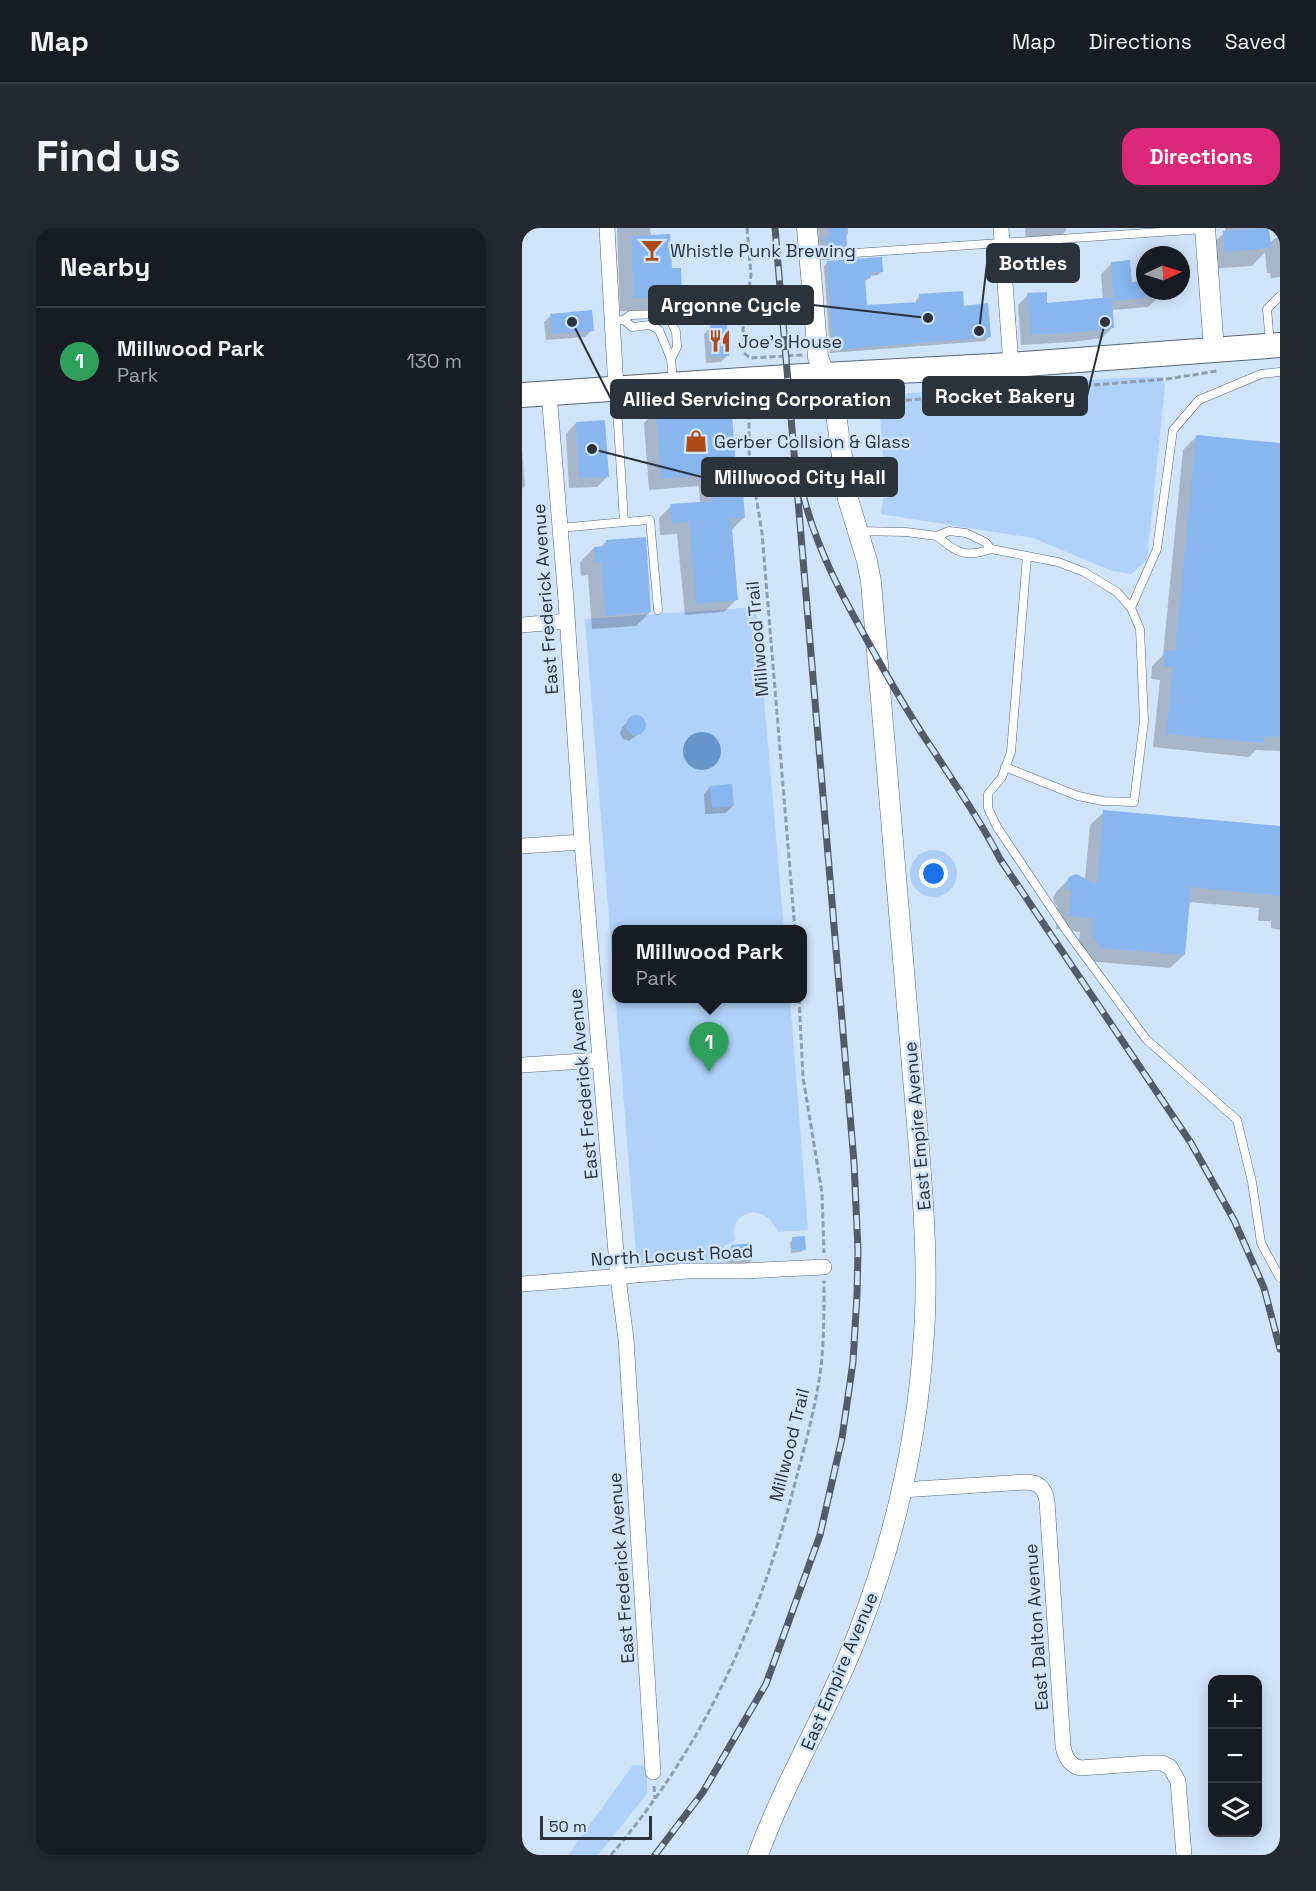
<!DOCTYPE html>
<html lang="en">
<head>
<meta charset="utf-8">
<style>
  :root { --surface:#171b24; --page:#242831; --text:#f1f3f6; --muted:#9ea1a6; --line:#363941; --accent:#db2777 }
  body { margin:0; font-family:"Space Grotesk",sans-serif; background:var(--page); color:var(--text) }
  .controls { position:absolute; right:18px; bottom:18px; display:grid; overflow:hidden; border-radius:12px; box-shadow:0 3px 15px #0003 }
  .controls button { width:54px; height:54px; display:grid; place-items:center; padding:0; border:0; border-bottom:2px solid var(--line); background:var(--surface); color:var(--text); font:30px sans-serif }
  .compass { position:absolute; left:614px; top:18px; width:54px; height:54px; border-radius:50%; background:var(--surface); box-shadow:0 3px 15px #0003; rotate:86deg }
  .scale { position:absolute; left:18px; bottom:15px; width:112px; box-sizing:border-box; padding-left:6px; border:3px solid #2a323b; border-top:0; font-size:16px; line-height:21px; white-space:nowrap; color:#2a323b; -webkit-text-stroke:4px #d0e4fb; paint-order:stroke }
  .you { position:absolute; left:412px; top:646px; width:21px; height:21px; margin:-15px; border:4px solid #fff; border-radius:50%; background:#1a73e8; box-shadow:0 0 0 9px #1a73e833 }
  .badge { display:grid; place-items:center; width:39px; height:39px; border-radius:50%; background:var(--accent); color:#fff; font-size:20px; font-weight:700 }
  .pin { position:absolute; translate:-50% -50px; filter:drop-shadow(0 2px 3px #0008) }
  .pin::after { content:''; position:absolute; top:32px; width:21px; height:18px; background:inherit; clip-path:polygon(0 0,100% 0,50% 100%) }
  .popup { position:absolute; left:90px; top:697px; width:195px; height:78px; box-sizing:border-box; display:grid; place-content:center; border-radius:12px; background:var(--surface); filter:drop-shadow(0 2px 4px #0005); font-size:20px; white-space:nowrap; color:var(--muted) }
  .popup b { font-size:22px; color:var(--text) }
  .popup::after { content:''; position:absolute; left:50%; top:100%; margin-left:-12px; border:12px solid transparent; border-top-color:var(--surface) }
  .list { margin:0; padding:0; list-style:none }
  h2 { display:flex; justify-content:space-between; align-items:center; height:78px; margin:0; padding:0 24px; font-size:26px }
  h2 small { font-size:20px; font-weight:400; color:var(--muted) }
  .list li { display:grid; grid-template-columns:39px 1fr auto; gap:18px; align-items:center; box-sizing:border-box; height:108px; padding:0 24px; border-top:2px solid var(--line) }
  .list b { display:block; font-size:22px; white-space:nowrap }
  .list p { margin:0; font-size:20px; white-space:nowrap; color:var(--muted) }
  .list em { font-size:20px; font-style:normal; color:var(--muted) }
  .icon { flex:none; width:33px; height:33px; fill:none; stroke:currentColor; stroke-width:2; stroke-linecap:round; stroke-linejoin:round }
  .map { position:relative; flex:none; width:758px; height:1627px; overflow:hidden; border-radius:18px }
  header { display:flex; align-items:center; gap:36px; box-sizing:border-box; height:84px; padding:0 30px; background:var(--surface); border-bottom:2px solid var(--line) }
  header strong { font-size:28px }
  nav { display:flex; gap:33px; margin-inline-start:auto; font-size:21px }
  .intro { display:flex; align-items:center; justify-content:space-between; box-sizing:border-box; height:144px; padding:0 36px }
  h1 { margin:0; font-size:42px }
  .button { padding:15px 27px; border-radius:18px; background:var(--accent); color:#fff; font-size:21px; font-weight:700 }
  main { display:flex; gap:36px; padding:0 36px }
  aside { flex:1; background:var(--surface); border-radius:18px; box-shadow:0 3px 15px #0003 }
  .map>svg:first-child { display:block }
  .green { fill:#b0d1f9 }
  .water { fill:#6895ca }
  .shadow { fill:#0003 }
  .building { fill:#89b6ee }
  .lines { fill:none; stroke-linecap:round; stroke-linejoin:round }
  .service-casing { stroke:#56667b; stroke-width:9 }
  .minor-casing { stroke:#56667b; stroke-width:16 }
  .tertiary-casing { stroke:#56667b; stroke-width:21 }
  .primary-casing { stroke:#56667b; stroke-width:26 }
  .path { stroke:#8e9eaf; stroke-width:3; stroke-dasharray:6 3; stroke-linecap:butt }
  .service { stroke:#fff; stroke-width:8 }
  .minor { stroke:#fff; stroke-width:15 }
  .tertiary { stroke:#fff; stroke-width:20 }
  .primary { stroke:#fff; stroke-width:24 }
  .rail-casing { stroke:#515c68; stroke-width:7 }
  .rail { stroke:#d0e4fb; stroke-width:4.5; stroke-dasharray:14; stroke-linecap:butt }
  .labels { text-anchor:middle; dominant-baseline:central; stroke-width:5; stroke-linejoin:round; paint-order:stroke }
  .poi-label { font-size:18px; fill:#2a323b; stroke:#d0e4fb; text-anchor:start }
  .street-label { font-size:18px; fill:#2a323b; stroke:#d0e4fb }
  .leader { fill:none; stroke:#2a323b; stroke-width:2 }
  .callout-dot { fill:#2a323b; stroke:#d0e4fb; stroke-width:2 }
  .callout { fill:#2a323b; stroke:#2a323b; stroke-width:2 }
  .callout-label { font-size:20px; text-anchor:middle; font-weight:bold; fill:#fff }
</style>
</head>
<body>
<header>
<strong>Map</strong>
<nav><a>Map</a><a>Directions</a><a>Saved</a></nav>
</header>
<div class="intro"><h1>Find us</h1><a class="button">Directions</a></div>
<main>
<aside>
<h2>Nearby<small></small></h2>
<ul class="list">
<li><span class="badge" style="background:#2e9e5b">1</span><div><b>Millwood Park</b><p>Park</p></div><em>130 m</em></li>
</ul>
</aside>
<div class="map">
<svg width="758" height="1627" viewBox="0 0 758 1627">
  <rect width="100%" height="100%" fill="#d0e4fb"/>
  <path class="green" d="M 641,149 L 643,157 L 625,332 L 609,346 L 590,343 L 511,310 L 359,286 L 363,253 L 358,187 L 377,166 L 596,150 Z
    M 234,379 L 262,701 L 94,702 L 94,770 L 268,771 L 286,1002 L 256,1004 C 241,970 204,987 213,1011 L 210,1015 L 202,1018 L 202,1035 L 115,1037 L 63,391 Z
    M 111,1537 L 125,1538 L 125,1566 L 76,1627 L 46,1627 Z"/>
  <path class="water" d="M161 523a19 19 0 1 1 38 0a19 19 0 1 1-38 0Z"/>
  <path class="shadow" d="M 95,0 L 128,0 L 129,8 L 149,42 L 158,67 L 144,82 L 98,83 Z
    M 296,0 L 326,0 L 326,6 L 323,9 L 324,19 L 314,28 L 295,30 L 294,20 L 297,17 Z
    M 503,0 L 544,0 L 544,3 L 537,10 L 504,12 Z
    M 703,0 L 746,0 L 747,16 L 753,10 L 758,10 L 758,49 L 749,50 L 748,45 L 745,45 L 743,24 L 730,38 L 685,41 L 684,22 L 703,4 Z
    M 306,34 L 360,43 L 356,47 L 347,48 L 348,50 L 341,54 L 343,79 L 394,75 L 394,72 L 398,68 L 441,79 L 467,109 L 463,113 L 308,125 L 302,38 Z
    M 590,35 L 609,56 L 623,54 L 623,63 L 636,63 L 637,69 L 626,79 L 590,82 L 591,99 L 580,110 L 550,114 L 499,117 L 496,77 L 506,67 L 524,77 L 581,72 L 579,46 Z
    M 29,87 L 70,102 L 63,109 L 24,112 L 22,94 Z
    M 189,99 L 205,128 L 199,134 L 184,135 L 182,106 Z
    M 134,183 L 214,266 L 222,289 L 210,302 L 215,371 L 202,384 L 163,387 L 155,306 L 138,307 L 137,290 L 149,278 L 178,275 L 177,258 L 127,262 L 122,195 Z
    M 54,195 L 86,248 L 75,259 L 47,260 L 44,206 Z
    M 675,208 L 758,216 L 758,523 L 734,522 L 727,529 L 631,519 L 638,452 L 629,451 L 630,438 L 641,427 L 661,222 Z
    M 0,223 L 3,258 L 0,261 Z
    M 84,314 L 128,384 L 114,398 L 70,401 L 66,347 L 59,348 L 58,334 L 72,320 L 78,320 Z
    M 113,488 L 120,491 L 123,496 L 121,503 L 107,513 L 101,511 L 98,506 L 100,499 Z
    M 188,559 L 211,578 L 204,585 L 183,586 L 182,566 Z
    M 582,584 L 758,600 L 758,702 L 749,700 L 749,693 L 736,693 L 737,680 L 666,674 L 662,727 L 648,740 L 564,733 L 556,720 L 558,704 L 534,701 L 535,678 L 532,675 L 531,670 L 534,664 L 548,650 L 563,652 L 568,597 Z
    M 271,1011 L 282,1021 L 279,1024 L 269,1025 L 268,1014 Z
    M 210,1018 L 231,1031 L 224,1038 L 204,1039 L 203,1025 Z"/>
  <path class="building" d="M 306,0 L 324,0 L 325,20 L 304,21 L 303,9 L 306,9 Z
    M 747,0 L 749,20 L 703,24 L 701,3 Z
    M 148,6 L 150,40 L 159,40 L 160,68 L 112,70 L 109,8 Z
    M 360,29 L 361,44 L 349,44 L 349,50 L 343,51 L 345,77 L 398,74 L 397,66 L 441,63 L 442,78 L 466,75 L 469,109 L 312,122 L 305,33 Z
    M 608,32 L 610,54 L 623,53 L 623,70 L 592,73 L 589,34 Z
    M 525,64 L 525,75 L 590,69 L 592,100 L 561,104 L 509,107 L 505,65 Z
    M 70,82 L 72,103 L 30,106 L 28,86 Z
    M 205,96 L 207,128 L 190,129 L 188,97 Z
    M 209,176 L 216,264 L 221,264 L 223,290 L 209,291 L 216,372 L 174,376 L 167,294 L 150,296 L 148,276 L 191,273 L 189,247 L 139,251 L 134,181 Z
    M 83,192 L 87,249 L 57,250 L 54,194 Z
    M 674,207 L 758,215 L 758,509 L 743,508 L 742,515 L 644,506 L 651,439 L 642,438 L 643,422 L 653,423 Z
    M 124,309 L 129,384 L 83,388 L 79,334 L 73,334 L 72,319 L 84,318 L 84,312 Z
    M104 497a10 10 0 1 1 20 0a10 10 0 1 1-20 0Z
    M 210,556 L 212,578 L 190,580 L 188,558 Z
    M 581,582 L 758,598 L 758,668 L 669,659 L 663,727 L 578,720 L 570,706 L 571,691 L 547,688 L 549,663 L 545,661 L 544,655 L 547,649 L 554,646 L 575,656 Z
    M 283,1008 L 284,1022 L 271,1023 L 270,1009 Z
    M 231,1015 L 232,1031 L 210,1033 L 209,1017 Z"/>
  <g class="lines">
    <g class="service-casing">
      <path id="service" d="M 290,28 L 682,1
        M 102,92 L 110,99 L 128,97 L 137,102 L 149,131 L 151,155
        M 90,93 L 102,92 L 108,87 L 140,86 L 149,93 L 154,104 L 155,119 L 149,131
        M 748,116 L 745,81 L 758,68
        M 102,294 L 128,292 L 136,382
        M 38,300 L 102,294 L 94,163
        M 336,303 L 384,304 L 415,308 L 427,303 L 444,305 L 463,314 L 469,321 C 444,330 434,325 415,308
        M 469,321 L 536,334 L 562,344 L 595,364 L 609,380 L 618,401 L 622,493 L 612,574 L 581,573 L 556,568 L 483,539
        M 505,328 L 489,524 L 480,549 L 466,566 L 466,580 L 475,599 L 546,705 L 624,811 L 715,892 L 730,954 L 739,1015 L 758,1050
        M 609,380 L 635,321 L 651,202 L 677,172 L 739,146 L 758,144"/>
    </g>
    <g class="minor-casing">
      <path id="minor" d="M 85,0 L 94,161
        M 479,0 L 489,137
        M 27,165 L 44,372 L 60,614 L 96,1049 L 104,1111 L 131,1544
        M 0,397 L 45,393
        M 0,618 L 60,614
        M 0,837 L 78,832
        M 0,1056 L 165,1043 L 220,1043 L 302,1039
        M 379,1262 L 503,1254 C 516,1254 523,1260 525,1273 L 541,1518 C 543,1529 547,1537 558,1540 L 628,1535 L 640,1535 L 648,1539 L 656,1553 L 662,1627"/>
    </g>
    <g class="tertiary-casing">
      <path id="tertiary" d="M 683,0 L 692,122
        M 236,1627 C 264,1550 308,1480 337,1403 C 373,1309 396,1207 402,1106 C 406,1044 402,982 397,920 L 349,354 L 345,333 L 326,271 L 312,172 L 296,129 L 285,0"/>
    </g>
    <g class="primary-casing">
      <path id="primary" d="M 0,167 L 265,149 L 489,137 L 758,117"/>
    </g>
    <path class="path" d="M 225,0 L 229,47 L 221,101 L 222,125 L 228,130 L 281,127
      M 339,172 L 362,174 L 645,151 L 695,143
      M 273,702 L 240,305 L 227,224 L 227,183 C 228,180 229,177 232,175 C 241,168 275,170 286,171 L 286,166
      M 277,770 L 281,849 L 300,965 L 302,1025
      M 132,1558 L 133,1571
      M 89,1627 C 184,1516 237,1394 273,1255 C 283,1217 294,1178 299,1139 C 302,1111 302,1081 302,1053"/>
    <use href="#service" class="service"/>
    <use href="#minor" class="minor"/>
    <use href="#tertiary" class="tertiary"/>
    <use href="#primary" class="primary"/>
    <g class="rail-casing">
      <path id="rail" d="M 281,266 C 294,319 319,366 345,412 C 366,450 387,487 411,522 C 434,558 459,593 478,631 L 669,915 L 712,992 L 742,1060 L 758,1121
        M 133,1627 L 181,1564 L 244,1456 L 298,1307 L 320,1210 L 331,1134 L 335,1067 L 336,1023 L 332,934 L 253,0"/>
    </g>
    <use href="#rail" class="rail"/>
  </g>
  <defs>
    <g id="bar-bare" transform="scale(1.8)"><path d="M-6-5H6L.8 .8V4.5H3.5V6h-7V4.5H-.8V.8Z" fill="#ae4a17" stroke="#d0e4fb" stroke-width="2.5" paint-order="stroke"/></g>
    <g id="restaurant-bare" transform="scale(1.8)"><path d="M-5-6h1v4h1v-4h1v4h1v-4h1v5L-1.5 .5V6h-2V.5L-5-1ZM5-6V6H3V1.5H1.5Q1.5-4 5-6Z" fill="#ae4a17" stroke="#d0e4fb" stroke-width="2.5" paint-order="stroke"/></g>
    <g id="shop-bare" transform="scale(1.8)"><path d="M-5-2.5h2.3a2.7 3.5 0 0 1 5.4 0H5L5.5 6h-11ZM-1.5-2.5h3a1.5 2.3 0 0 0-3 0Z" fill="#ae4a17" stroke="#d0e4fb" stroke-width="2.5" paint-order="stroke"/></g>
  </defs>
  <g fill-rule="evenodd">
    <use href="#bar-bare" x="130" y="22"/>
    <use href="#restaurant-bare" x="198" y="113"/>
    <use href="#shop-bare" x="174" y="213"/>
  </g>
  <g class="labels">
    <g class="poi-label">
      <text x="148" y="22">Whistle Punk Brewing</text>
      <text x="216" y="113">Joe's House</text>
      <text x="192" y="213">Gerber Collsion &amp; Glass</text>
    </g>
    <g class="street-label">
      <text transform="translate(23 371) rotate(-94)">East Frederick Avenue</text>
      <text transform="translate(235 411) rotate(-95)">Millwood Trail</text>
      <text transform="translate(61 856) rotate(-95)">East Frederick Avenue</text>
      <text transform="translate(395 898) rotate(-95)">East Empire Avenue</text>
      <text transform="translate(150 1027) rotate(-3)">North Locust Road</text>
      <text transform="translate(267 1217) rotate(-76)">Millwood Trail</text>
      <text transform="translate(99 1340) rotate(-94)">East Frederick Avenue</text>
      <text transform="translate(514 1399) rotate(-94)">East Dalton Avenue</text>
      <text transform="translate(317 1443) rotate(-67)">East Empire Avenue</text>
    </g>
  </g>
  <path class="leader" d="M457 103L465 35M406 90L291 77M583 94L565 168M50 94L89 171M70 221L180 249"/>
  <g class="callout-dot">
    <circle cx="457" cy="103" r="6"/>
    <circle cx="406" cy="90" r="6"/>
    <circle cx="583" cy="94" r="6"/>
    <circle cx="50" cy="94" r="6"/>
    <circle cx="70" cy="221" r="6"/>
  </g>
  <g class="callout">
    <rect x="465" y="16" width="92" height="38" rx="6"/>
    <rect x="127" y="58" width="164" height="38" rx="6"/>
    <rect x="401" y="149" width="164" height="38" rx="6"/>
    <rect x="89" y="152" width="293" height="38" rx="6"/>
    <rect x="180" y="230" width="195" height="38" rx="6"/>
  </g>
  <g class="callout-label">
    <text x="511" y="42">Bottles</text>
    <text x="209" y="84">Argonne Cycle</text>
    <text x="483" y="175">Rocket Bakery</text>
    <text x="235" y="178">Allied Servicing Corporation</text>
    <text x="278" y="256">Millwood City Hall</text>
  </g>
</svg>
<div class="controls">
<button>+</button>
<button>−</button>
<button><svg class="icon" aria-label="layers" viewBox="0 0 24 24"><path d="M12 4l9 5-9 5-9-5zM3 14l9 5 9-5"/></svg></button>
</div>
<svg class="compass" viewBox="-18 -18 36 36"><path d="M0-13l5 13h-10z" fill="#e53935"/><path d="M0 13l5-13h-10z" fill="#9ea1a6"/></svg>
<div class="scale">50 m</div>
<div class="you"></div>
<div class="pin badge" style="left:187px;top:844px;background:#2e9e5b">1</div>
<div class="popup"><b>Millwood Park</b>Park</div>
</div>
</main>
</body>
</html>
